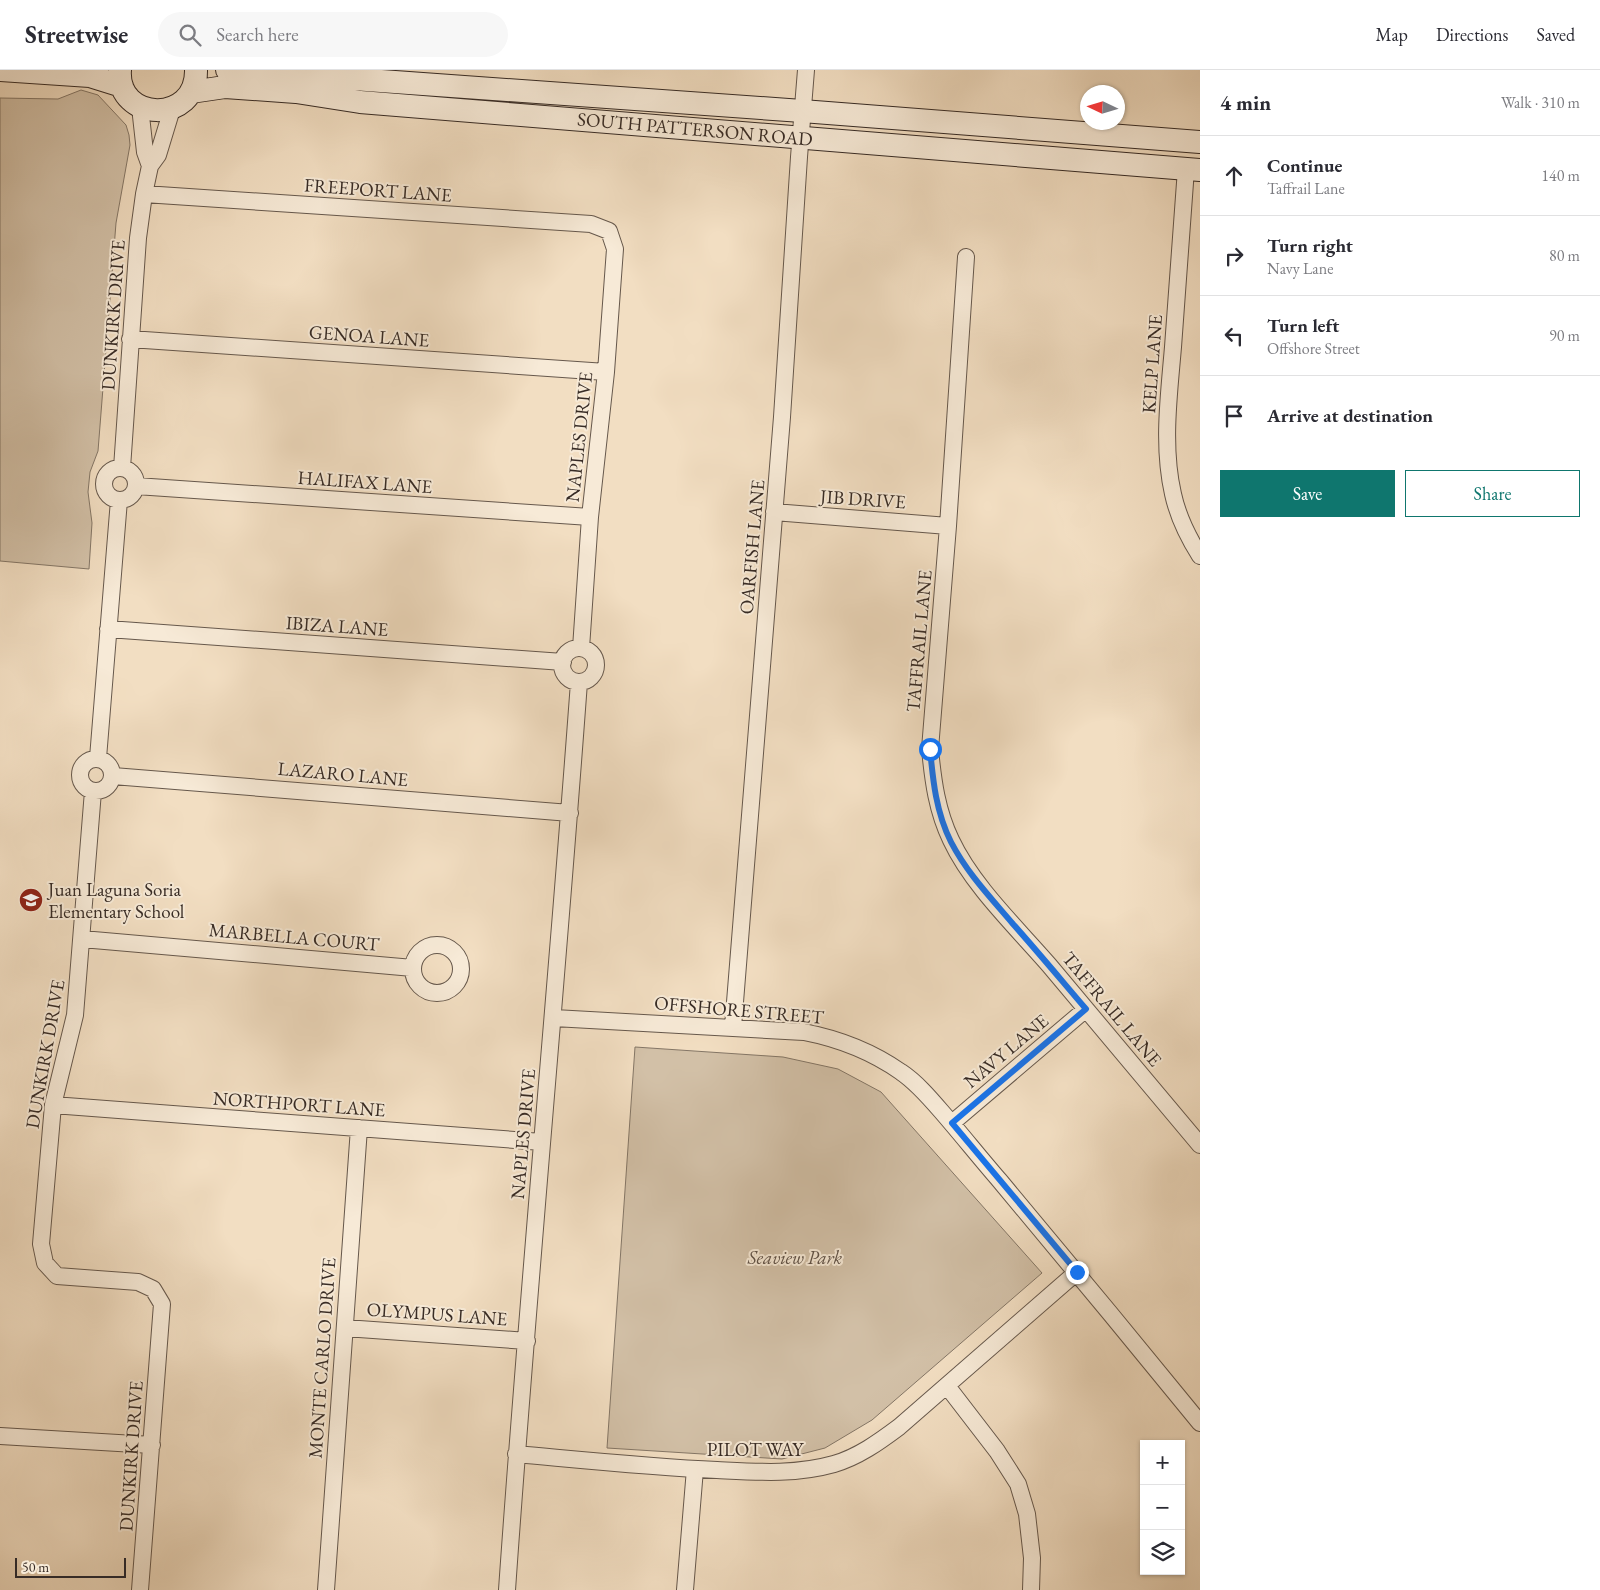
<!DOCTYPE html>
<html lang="en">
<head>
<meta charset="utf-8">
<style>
  :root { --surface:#fff; --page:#f7f7f7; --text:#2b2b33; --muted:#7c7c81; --line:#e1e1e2; --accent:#0f766e }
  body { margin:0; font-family:"EB Garamond",serif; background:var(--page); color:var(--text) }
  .controls { position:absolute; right:15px; bottom:15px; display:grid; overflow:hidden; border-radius:0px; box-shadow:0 1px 4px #0004 }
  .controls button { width:45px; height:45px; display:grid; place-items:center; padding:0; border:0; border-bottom:1px solid var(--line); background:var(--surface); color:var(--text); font:25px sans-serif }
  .compass { position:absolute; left:1080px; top:15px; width:45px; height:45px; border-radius:50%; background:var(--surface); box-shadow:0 1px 4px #0004; rotate:274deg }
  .scale { position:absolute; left:15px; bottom:12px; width:111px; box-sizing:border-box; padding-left:5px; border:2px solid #372b25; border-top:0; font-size:14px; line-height:18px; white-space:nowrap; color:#372b25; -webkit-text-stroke:4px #f7ead7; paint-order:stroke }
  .stop { position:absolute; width:15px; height:15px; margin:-11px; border:4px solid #1a73e8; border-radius:50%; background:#fff }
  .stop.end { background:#1a73e8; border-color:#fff; box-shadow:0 1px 5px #0008 }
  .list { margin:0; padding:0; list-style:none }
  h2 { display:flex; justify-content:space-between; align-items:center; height:65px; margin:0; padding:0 20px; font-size:21px }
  h2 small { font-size:16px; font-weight:400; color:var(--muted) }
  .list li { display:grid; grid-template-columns:32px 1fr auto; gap:15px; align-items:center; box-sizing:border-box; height:80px; padding:0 20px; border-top:1px solid var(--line) }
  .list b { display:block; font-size:19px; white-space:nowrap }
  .list p { margin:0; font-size:16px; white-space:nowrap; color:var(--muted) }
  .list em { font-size:16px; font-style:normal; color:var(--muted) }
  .actions { display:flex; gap:10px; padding:15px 20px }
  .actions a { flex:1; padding:11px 0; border:1px solid var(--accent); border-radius:0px; text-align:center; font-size:18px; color:var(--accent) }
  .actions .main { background:var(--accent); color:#fff }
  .icon { flex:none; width:28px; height:28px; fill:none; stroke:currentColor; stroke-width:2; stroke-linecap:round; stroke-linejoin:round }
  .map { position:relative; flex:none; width:1200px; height:1520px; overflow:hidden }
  header { display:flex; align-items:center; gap:30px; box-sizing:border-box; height:70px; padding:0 25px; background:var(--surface); border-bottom:1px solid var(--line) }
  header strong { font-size:24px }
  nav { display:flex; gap:28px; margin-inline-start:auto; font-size:18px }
  .search { width:350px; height:45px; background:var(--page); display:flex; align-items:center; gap:12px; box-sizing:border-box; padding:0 18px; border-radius:28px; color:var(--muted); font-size:19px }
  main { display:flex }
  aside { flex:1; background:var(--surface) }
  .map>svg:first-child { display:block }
  .green { fill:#d2c0a7; stroke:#847666 }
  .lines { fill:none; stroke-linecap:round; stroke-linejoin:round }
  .street-casing { stroke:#66584c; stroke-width:18 }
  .secondary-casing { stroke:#372b25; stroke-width:24 }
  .street { stroke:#f7ead7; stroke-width:16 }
  .secondary { stroke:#f7ead7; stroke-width:22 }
  .route { stroke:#1a73e8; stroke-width:6 }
  .labels { text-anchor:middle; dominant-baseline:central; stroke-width:4; stroke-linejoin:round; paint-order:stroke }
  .street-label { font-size:19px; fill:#372b25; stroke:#f7ead7 }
  .poi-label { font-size:19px; fill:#372b25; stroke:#f7ead7; text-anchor:start }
  .park-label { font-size:19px; font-style:italic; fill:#5e5046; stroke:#f7ead7 }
</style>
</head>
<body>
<header>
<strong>Streetwise</strong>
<div class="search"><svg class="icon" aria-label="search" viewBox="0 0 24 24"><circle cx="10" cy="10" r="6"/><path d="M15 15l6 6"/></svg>Search here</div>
<nav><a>Map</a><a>Directions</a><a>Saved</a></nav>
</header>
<main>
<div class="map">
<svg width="1200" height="1520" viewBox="0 0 1200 1520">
  <rect width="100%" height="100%" fill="#f2dec2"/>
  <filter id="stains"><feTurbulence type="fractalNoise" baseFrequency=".004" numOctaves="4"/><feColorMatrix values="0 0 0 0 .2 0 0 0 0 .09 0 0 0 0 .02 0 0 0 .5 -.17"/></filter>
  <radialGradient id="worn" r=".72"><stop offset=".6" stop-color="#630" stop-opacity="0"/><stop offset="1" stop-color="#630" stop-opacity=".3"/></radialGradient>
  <path class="green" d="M 81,20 L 98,25 L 126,55 L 129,65 L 130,75 L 116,153 L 98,381 L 90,402 L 88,422 L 92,453 L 89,499 L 0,491 L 0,28 L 58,29 Z
    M 635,977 L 783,987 L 838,999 L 881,1022 L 1042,1203 L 872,1350 L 825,1378 L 782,1389 L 607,1378 Z"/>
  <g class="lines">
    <g class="street-casing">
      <path id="street" d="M 140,37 L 145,82 L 150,96
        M 1186,99 C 1182,158 1177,218 1173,277 C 1169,325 1162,376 1173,424 C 1178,447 1188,467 1200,486
        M 144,124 L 591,154 L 609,161 L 615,179 L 606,302 L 590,447 L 581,578
        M 966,187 L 948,456 L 930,679 C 933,711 937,741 951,770 C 972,815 1016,857 1049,895 C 1100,955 1150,1015 1200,1075
        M 130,269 L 606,302
        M104 414a16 16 0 1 1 32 0a16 16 0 1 1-32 0Z
        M 122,398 L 138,168 L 144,124 L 150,96 L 158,85 L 172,39
        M 136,416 L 590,447
        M 774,442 L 948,456
        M 108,559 L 563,592
        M562 595a17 17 0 1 1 34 0a17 17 0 1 1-34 0Z
        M 98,688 L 119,430
        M80 705a16 16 0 1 1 32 0a16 16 0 1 1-32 0Z
        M 113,706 L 570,743
        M 93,721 L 75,945 L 53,1035 L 41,1174 L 45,1193 L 57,1206 L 138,1212 L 153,1219 L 162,1234 L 140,1520
        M 82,869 L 413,898
        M413 899a24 24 0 1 1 48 0a24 24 0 1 1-48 0Z
        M 554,948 L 804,962 C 840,969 871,981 901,1002 C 916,1012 929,1027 941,1041 C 961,1064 980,1088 1000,1111 C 1067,1191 1134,1272 1200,1353
        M 733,957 L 782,347 L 799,87 L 806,0
        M 53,1035 L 542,1072
        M 952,1053 L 1086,939
        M 345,1258 L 527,1271
        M 947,1316 L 997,1381 L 1018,1414 L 1027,1444 L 1032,1488 L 1031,1520
        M 0,1366 L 152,1375
        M 516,1384 C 583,1390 650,1397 717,1400 C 757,1402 795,1405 834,1394 C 858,1387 879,1372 899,1357 L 1077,1202
        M 326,1520 L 359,1058
        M 507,1520 C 528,1217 557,915 579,612
        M 685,1520 L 695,1399"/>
    </g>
    <g class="secondary-casing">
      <path id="secondary" d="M 0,0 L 90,6 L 122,16
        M 120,0 C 116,52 197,55 196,0
        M 227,0 L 802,41 L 1200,72
        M 191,22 L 225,17 L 296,22 L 360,32 L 1200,100"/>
    </g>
    <use href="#street" class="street"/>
    <use href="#secondary" class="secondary"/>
  </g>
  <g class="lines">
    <path class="route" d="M 930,679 C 933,711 936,742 951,772 C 967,803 991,828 1013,854 C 1038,882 1062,911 1086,939 L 952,1053 L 1077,1202"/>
  </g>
  <defs>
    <g id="school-disc" transform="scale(1.25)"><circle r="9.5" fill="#8f2418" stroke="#f7ead7"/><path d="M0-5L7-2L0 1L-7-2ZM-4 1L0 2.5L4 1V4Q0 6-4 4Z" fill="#fff"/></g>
  </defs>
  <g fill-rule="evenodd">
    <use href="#school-disc" x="31" y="830"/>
  </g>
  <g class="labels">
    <g class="street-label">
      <text transform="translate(695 59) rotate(5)">SOUTH PATTERSON ROAD</text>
      <text transform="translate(378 120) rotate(4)">FREEPORT LANE</text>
      <text transform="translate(113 245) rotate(-86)">DUNKIRK DRIVE</text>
      <text transform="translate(369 266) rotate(4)">GENOA LANE</text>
      <text transform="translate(1152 294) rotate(-86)">KELP LANE</text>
      <text transform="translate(579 367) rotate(-84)">NAPLES DRIVE</text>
      <text transform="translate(365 412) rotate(4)">HALIFAX LANE</text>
      <text transform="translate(863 429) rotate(4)">JIB DRIVE</text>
      <text transform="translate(752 477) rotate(-85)">OARFISH LANE</text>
      <text transform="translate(337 556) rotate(4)">IBIZA LANE</text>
      <text transform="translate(919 571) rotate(-85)">TAFFRAIL LANE</text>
      <text transform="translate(343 704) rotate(5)">LAZARO LANE</text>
      <text transform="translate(294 867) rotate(5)">MARBELLA COURT</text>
      <text transform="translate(1112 939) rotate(50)">TAFFRAIL LANE</text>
      <text transform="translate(739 940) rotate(5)">OFFSHORE STREET</text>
      <text transform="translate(1006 981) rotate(-40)">NAVY LANE</text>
      <text transform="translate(45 984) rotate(-80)">DUNKIRK DRIVE</text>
      <text transform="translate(299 1034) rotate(4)">NORTHPORT LANE</text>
      <text transform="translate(523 1064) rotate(-85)">NAPLES DRIVE</text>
      <text transform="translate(437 1244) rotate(4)">OLYMPUS LANE</text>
      <text transform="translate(322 1288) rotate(-86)">MONTE CARLO DRIVE</text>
      <text x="755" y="1379">PILOT WAY</text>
      <text transform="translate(131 1386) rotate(-86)">DUNKIRK DRIVE</text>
    </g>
    <g class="poi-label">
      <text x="48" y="819">Juan Laguna Soria<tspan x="48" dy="22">Elementary School</tspan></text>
    </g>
    <g class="park-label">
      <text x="795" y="1187">Seaview Park</text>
    </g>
  </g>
  <rect width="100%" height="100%" filter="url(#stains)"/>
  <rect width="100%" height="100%" fill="url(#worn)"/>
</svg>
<div class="controls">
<button>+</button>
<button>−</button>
<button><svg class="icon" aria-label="layers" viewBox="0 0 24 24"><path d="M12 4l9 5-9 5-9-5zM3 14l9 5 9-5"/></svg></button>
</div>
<svg class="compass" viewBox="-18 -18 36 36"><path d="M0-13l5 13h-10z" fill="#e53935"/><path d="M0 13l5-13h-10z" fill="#7c7c81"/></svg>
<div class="scale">50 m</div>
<div class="stop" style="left:930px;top:679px"></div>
<div class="stop end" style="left:1077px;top:1202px"></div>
</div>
<aside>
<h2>4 min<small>Walk · 310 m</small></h2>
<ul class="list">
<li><svg class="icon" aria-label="ahead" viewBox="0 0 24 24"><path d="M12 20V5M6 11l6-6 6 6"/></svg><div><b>Continue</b><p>Taffrail Lane</p></div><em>140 m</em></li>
<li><svg class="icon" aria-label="right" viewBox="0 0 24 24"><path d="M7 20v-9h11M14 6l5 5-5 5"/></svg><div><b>Turn right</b><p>Navy Lane</p></div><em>80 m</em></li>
<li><svg class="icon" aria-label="left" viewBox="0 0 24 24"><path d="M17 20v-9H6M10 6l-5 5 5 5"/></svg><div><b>Turn left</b><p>Offshore Street</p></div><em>90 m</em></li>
<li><svg class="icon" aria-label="arrive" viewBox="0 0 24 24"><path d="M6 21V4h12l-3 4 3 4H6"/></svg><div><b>Arrive at destination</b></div></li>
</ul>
<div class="actions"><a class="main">Save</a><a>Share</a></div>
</aside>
</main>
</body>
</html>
